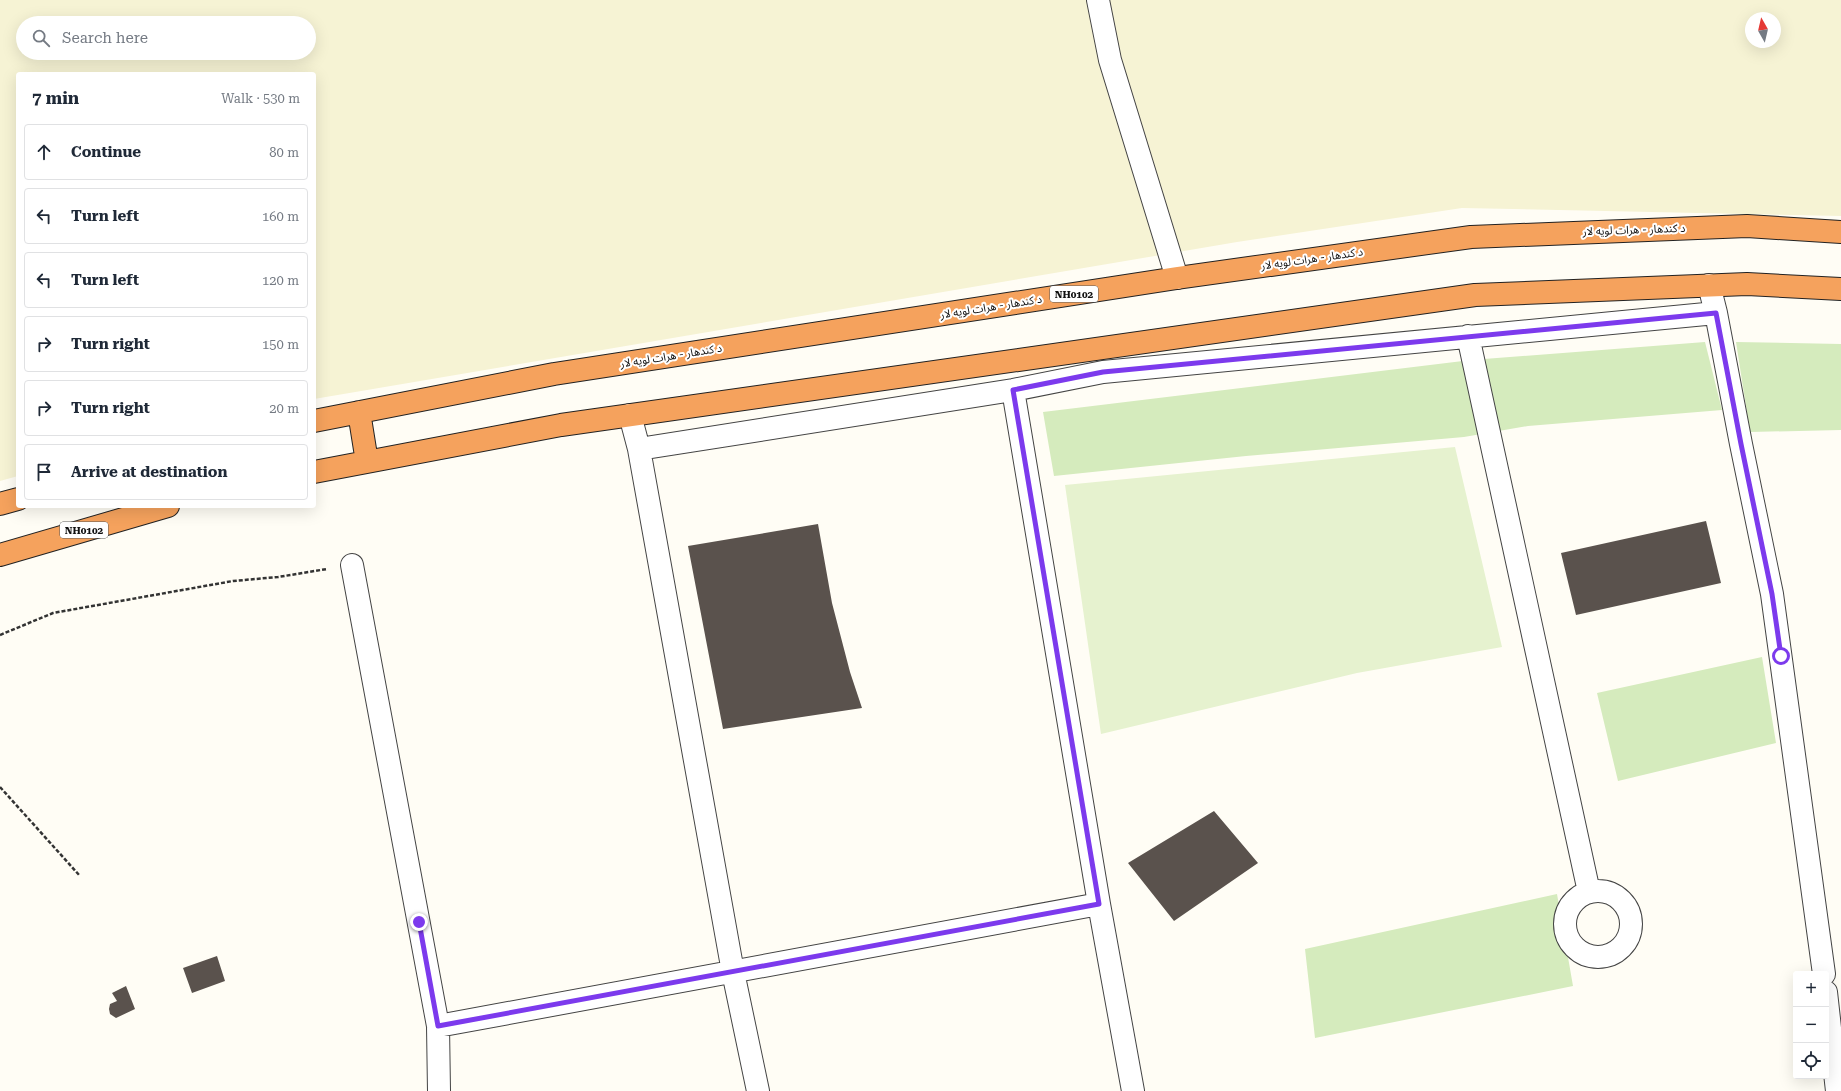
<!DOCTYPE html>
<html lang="en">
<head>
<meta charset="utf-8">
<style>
  :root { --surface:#fff; --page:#f2f2f3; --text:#1f2937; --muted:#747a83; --line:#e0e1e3 }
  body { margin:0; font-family:"Roboto Serif","Noto Sans Arabic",serif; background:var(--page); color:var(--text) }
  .controls { position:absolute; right:12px; bottom:12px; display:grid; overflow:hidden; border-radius:4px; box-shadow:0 4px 16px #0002 }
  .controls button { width:36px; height:36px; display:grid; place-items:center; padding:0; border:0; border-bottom:1px solid var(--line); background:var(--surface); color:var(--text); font:20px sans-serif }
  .compass { position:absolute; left:1745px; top:12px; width:36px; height:36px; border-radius:50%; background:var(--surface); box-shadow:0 4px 16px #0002; rotate:352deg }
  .stop { position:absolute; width:12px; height:12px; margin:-9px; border:3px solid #7c3aed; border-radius:50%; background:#fff }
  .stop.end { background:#7c3aed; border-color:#fff; box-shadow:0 1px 4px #0008 }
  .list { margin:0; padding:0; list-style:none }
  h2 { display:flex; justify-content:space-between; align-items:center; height:52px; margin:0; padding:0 16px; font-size:17px }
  h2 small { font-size:13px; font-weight:400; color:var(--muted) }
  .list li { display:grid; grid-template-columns:26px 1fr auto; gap:12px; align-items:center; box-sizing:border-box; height:56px; margin:0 8px 8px; padding:0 8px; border:1px solid var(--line); border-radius:4px }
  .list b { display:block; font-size:15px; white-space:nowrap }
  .list em { font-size:13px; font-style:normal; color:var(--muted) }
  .icon { flex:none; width:22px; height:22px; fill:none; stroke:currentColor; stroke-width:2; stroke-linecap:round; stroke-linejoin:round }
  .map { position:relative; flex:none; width:1841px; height:1091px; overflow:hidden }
  .search { position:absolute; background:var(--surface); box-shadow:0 4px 16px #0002; left:16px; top:16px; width:300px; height:44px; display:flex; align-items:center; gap:10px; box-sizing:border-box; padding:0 14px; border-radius:22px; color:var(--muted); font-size:15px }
  .panel { position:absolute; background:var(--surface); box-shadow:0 4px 16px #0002; left:16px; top:72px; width:300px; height:436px; border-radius:4px }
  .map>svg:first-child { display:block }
  .farmland { fill:#f6f3d4; fill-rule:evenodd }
  .green { fill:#d5ebbd }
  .pitch { fill:#e6f2cf }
  .building { fill:#5a524d }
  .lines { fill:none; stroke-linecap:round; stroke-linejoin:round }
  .minor-casing { stroke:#444; stroke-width:24 }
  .highway-casing { stroke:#222; stroke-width:24 }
  .path { stroke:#333; stroke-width:2.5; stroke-dasharray:4 2; stroke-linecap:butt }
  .minor { stroke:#fff; stroke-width:22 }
  .highway { stroke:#f5a25d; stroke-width:22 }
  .route { stroke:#7c3aed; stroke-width:5 }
  .labels { text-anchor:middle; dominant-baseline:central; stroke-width:4; stroke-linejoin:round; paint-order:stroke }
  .shield { fill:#fff; stroke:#585858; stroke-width:1 }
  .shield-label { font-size:10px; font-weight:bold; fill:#111 }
  .street-label { font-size:11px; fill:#111; stroke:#fff }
</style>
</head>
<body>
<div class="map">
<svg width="1841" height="1091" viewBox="0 0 1841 1091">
  <rect width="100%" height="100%" fill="#fffdf5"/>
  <path class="farmland" d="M 0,0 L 1841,0 L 1841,216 L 1462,208 L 1237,242 L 314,399 L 314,74 L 18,74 L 18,476 L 0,481 ZM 1751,18 L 1775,18 L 1775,42 L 1751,42 ZM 23,23 L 309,23 L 309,53 L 23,53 Z"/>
  <path class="green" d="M 1705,342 L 1722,410 L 1528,426 L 1464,437 L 1246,456 L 1054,476 L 1043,412 L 1471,360 Z
    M 1736,342 L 1841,344 L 1841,430 L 1750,432 Z
    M 1762,657 L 1776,743 L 1618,781 L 1597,693 Z
    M 1557,894 L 1573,986 L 1315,1038 L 1305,949 Z"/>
  <path class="pitch" d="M 1455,447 L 1502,647 L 1357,673 L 1101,734 L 1065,485 Z"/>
  <path class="building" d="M 1706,521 L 1721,583 L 1576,615 L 1561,553 Z
    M 818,524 L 832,603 L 850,672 L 862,708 L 723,729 L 688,546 Z
    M 1214,811 L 1258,863 L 1174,921 L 1128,863 Z
    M 217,956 L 225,981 L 192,993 L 183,968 Z
    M 126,986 L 135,1009 L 116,1018 L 110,1014 L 109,1009 L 110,1004 L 117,1001 L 112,993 Z"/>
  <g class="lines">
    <g class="minor-casing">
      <path id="minor" d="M 1098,0 L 1110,60 L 1177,278
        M 1709,285 L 1716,313 L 1741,444 L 1772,594 L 1824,974
        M 1468,336 L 1589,892
        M 1013,390 L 1099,904 L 1133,1091
        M 630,415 L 639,449 L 733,972 L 758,1091
        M 639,449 L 1013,390 L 1103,372 L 1716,313
        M 352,565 L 438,1026 L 439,1091
        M1565 924a33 33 0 1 1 66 0a33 33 0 1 1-66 0Z
        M 1826,992 L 1837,1091
        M 438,1026 L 1099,904"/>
    </g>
    <g class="highway-casing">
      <path id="highway" d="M 359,412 L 367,462
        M 314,421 L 554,374 L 1177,278 L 1471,237 L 1747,226 L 1841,232
        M 314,472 L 561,425 L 1475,295 L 1747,284 L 1841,289
        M 0,504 L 18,499
        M 0,555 L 168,506"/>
    </g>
    <path class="path" d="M 0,635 L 53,613 L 233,581 L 278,577 L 327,569
      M 0,787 L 80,876"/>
    <use href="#minor" class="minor"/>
    <use href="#highway" class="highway"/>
  </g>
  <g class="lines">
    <path class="route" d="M 419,922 L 438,1026 L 1099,904 L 1013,390 L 1103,372 L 1716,313 L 1741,444 L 1772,594 L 1781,656"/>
  </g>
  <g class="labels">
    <g class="shield">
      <rect x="1050" y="286" width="48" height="16" rx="3"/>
      <rect x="60" y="522" width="48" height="16" rx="3"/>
    </g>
    <g class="shield-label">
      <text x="1074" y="294">NH0102</text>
      <text x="84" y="530">NH0102</text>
    </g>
    <g class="street-label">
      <text transform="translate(1634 230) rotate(-2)">د کندهار - هرات لويه لار</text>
      <text transform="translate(1312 259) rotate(-8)">د کندهار - هرات لويه لار</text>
      <text transform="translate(991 307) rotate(-9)">د کندهار - هرات لويه لار</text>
      <text transform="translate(671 356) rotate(-9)">د کندهار - هرات لويه لار</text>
    </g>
  </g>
</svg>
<div class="controls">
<button>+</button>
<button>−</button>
<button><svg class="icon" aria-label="locate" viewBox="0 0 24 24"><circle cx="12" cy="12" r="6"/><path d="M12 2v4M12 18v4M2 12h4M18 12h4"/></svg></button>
</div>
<svg class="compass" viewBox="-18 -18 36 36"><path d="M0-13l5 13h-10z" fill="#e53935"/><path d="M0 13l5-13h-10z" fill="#747a83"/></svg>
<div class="stop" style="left:1781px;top:656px"></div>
<div class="stop end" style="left:419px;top:922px"></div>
<div class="search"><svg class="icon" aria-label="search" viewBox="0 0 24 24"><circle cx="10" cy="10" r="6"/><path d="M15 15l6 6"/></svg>Search here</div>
<section class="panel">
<h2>7 min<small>Walk · 530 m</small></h2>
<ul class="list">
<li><svg class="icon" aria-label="ahead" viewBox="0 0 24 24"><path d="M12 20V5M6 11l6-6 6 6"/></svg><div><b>Continue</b></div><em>80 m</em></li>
<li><svg class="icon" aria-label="left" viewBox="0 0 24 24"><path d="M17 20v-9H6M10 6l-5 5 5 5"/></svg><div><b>Turn left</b></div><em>160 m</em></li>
<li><svg class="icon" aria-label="left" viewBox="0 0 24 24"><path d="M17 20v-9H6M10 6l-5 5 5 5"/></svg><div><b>Turn left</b></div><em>120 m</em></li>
<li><svg class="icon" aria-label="right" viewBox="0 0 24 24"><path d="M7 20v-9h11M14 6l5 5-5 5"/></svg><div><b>Turn right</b></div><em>150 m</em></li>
<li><svg class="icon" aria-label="right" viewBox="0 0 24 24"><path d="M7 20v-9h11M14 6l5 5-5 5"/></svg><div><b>Turn right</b></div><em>20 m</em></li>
<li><svg class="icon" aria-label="arrive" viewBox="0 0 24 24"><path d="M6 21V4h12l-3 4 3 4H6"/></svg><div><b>Arrive at destination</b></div></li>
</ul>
</section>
</div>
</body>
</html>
